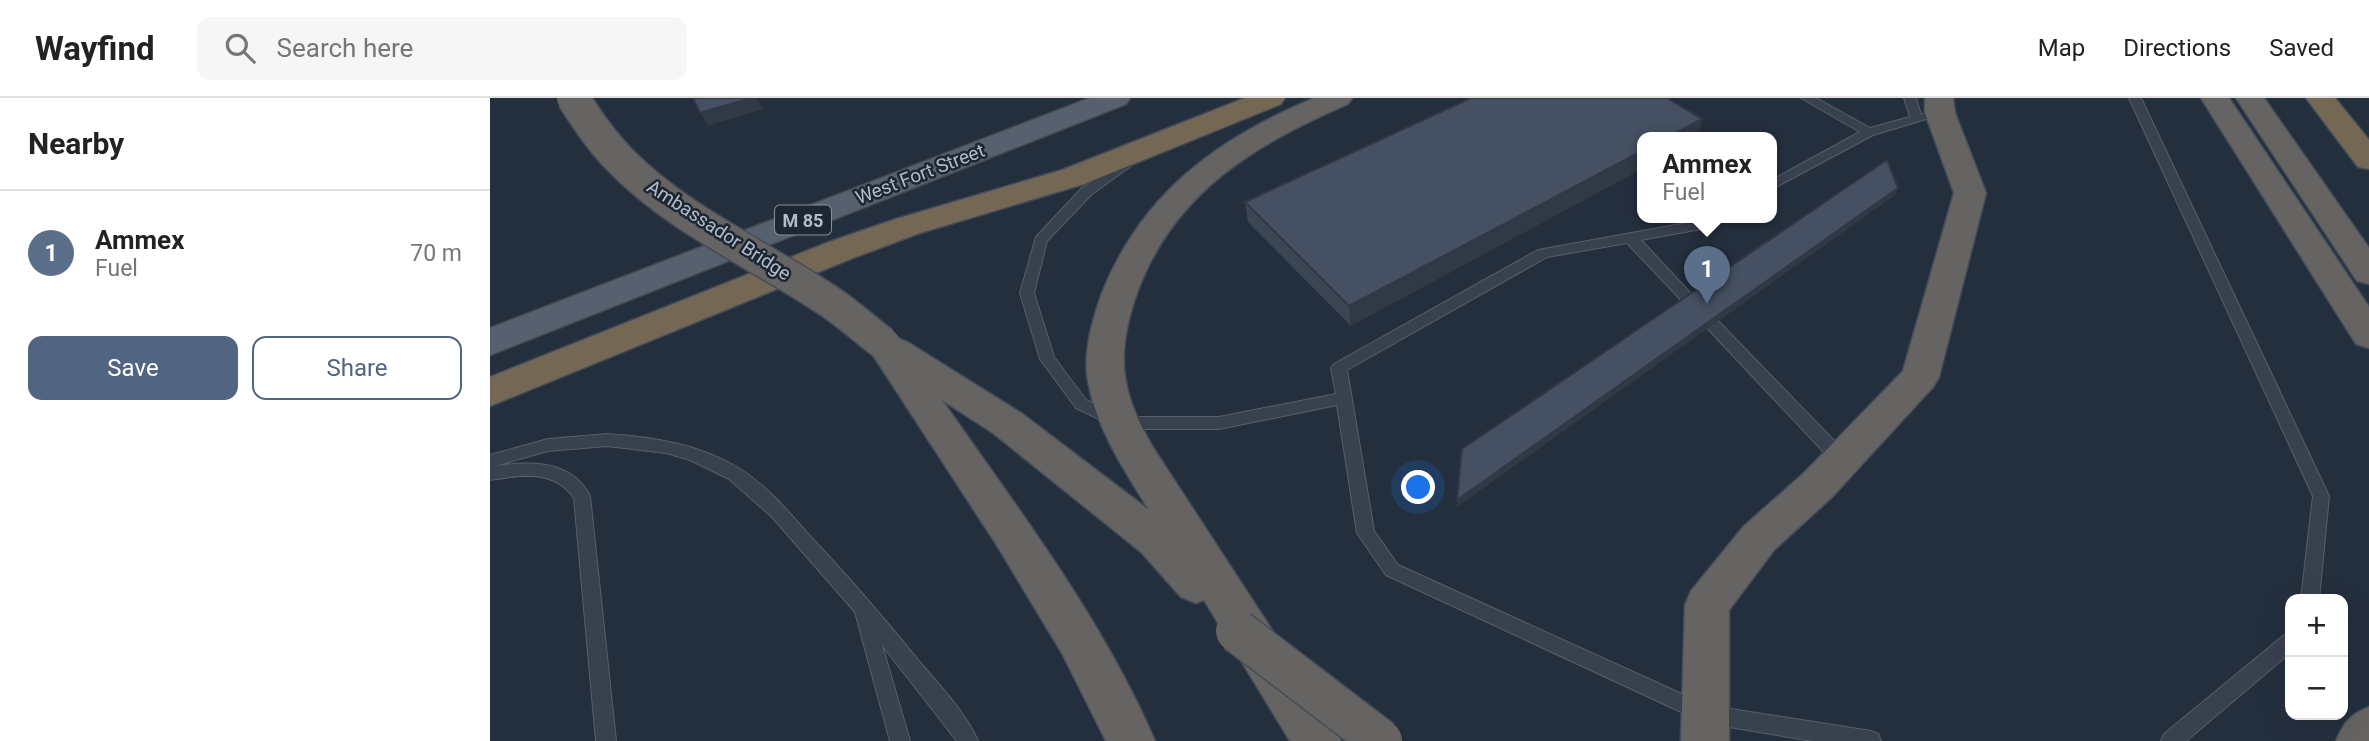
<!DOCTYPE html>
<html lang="en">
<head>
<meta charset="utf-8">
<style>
  :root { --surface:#fff; --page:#f6f6f6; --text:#222; --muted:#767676; --line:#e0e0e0; --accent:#516482 }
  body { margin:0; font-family:Roboto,sans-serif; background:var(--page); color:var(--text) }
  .controls { position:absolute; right:21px; bottom:21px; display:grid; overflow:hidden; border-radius:14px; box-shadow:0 7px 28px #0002 }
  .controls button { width:63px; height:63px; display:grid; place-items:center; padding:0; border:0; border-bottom:2px solid var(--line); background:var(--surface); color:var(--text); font:35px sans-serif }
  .you { position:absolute; left:929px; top:390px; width:24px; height:24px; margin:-18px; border:5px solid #fff; border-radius:50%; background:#1a73e8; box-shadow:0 0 0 10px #1a73e833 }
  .badge { display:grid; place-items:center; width:46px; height:46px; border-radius:50%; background:var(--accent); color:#fff; font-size:23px; font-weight:700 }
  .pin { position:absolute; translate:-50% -58px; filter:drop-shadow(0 2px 4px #0008) }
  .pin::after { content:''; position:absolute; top:37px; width:24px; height:21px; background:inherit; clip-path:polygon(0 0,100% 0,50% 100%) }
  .popup { position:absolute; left:1147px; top:34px; width:140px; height:91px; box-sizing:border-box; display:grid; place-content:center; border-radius:14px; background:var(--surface); filter:drop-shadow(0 2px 5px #0005); font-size:23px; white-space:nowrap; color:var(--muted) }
  .popup b { font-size:26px; color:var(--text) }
  .popup::after { content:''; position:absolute; left:50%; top:100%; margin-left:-14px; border:14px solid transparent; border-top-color:var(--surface) }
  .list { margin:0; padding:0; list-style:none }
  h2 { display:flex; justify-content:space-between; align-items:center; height:91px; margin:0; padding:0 28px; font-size:30px }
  h2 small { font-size:23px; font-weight:400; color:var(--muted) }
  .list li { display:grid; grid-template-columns:46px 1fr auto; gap:21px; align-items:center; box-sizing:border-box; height:126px; padding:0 28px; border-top:2px solid var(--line) }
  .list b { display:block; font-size:26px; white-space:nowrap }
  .list p { margin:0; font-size:23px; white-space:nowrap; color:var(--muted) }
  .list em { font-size:23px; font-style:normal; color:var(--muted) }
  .actions { display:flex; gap:14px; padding:21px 28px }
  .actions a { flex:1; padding:16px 0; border:2px solid var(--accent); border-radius:14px; text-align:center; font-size:24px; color:var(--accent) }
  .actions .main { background:var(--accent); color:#fff }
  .icon { flex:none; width:38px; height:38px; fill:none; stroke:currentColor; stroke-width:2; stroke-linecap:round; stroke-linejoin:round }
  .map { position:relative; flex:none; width:1879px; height:643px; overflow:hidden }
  header { display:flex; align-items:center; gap:42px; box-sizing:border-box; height:98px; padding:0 35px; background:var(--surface); border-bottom:2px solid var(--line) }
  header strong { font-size:33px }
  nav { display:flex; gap:38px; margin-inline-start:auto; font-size:24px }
  .search { width:490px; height:63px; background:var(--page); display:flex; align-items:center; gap:18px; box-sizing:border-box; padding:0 24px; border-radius:14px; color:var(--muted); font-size:26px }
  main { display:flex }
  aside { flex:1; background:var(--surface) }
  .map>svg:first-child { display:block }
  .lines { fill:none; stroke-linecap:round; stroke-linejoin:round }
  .service-casing { stroke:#565f6c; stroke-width:2 }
  .primary-casing { stroke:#414a57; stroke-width:3 }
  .trunk-casing { stroke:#434c59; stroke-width:3 }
  .motorway-casing { stroke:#434c59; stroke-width:3 }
  .service { fill:#38414e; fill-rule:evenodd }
  .primary { fill:#56606e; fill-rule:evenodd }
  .trunk { fill:#656462; fill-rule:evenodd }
  .motorway { fill:#746855; fill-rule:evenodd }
  .trunk-bridge-far1-casing { stroke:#434c59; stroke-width:35; stroke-linecap:butt }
  .trunk-bridge-casing { stroke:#434c59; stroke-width:45; stroke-linecap:butt }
  .trunk-bridge-far1 { stroke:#656462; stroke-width:32 }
  .trunk-bridge { stroke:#656462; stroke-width:42 }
  .wall { fill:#3b4654 }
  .shaded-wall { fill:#303945 }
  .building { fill:#455162; stroke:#303945; stroke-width:2 }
  .labels { text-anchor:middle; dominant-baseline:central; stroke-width:5; stroke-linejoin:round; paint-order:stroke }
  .shield { fill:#1d2633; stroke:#878f9c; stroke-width:2 }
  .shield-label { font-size:18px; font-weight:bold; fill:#b4bcc9 }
  .street-label { font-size:19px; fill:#b4bcc9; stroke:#1d2633 }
</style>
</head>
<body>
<header>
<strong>Wayfind</strong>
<div class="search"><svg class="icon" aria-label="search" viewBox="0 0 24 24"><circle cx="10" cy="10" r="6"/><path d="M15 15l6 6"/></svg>Search here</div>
<nav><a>Map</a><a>Directions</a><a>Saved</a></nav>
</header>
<main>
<aside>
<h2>Nearby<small></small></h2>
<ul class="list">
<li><span class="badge" style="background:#5c6f8a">1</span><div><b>Ammex</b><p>Fuel</p></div><em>70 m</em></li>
</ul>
<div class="actions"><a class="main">Save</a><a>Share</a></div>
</aside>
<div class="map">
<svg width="1879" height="643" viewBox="0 0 1879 643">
  <rect width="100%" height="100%" fill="#242f3e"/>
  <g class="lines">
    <g class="service-casing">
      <path id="service" d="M 1311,0 L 1326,0 L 1380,30 L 1420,19 L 1414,0 L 1426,0 L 1431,17 L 1450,11 L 1456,15 L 1383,37 L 1282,91 L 1282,82 L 1370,34 Z
        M 1639,0 L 1651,0 L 1839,398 L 1829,501 L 1811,501 L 1823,398 Z
        M 641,58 L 647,62 L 645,65 L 602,96 L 557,143 L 544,195 L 564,259 L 596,302 L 632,319 L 729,319 L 846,296 L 841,270 L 844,266 L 1048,152 L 1202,124 L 1210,120 L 1226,120 L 1211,131 L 1151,142 L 1204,199 L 1206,202 L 1204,205 L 1194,205 L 1137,145 L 1057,159 L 857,272 L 884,433 L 908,467 L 1216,607 L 1381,633 L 1388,636 L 1391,643 L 1323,643 L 1215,625 L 896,477 L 867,435 L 847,307 L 729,331 L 630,331 L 586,310 L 550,261 L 530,195 L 546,139 L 592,90 Z
        M 1223,222 L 1228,223 L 1358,357 L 1360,362 L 1358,367 L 1346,367 L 1218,231 L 1216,227 L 1218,223 Z
        M 117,336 C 162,339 210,346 250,371 C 277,388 298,413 319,437 C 357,477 393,519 428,562 C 449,587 475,613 488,643 L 467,643 L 392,547 L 420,643 L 400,643 L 365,514 L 282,419 L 239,381 L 200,362 L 176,355 L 117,348 L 58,353 L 5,368 C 41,363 82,362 100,398 L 126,643 L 106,643 L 84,400 C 64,371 30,377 0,382 L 0,357 L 58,341 Z
        M 1800,536 L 1800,555 L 1696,643 L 1671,643 L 1674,636 L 1793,538 Z"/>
    </g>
    <g class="primary-casing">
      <path id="primary" d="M 600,0 L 640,0 L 636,6 L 0,257 L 0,230 Z"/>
    </g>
    <g class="trunk-casing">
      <path id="trunk" d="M 824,0 L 862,0 L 858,6 C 764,47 684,94 647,195 C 637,223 630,255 636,284 C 640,307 651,328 662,348 L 844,627 L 851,643 L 800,643 L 714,502 L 706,505 L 691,499 L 651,454 L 503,335 L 452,302 C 528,411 612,520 665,643 L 616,643 L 573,557 L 508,449 L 375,245 L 380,236 C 403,229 401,239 419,245 L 531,315 L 659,412 C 635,373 606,330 598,283 C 593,254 602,223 612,195 C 652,95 727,41 824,0 Z
        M 1435,0 L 1463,0 L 1465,15 L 1496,95 L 1449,279 L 1443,289 L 1342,399 L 1284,452 L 1239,512 L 1239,643 L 1191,643 L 1195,507 L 1201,493 L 1254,428 L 1314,375 L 1413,273 L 1464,95 L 1435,15 Z
        M 1711,0 L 1739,0 L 1879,209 L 1879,250 L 1866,246 Z
        M 1746,0 L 1774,0 L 1879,150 L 1879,186 L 1867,183 Z
        M 1879,609 L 1879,643 L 1846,643 C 1854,624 1860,617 1879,609 Z"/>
    </g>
    <g class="motorway-casing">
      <path id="motorway" d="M 755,0 L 795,0 L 791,6 L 594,86 L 430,135 L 363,160 L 0,308 L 0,279 L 339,144 L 406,121 L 572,72 Z
        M 1816,0 L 1845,0 L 1879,42 L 1879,71 L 1868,69 Z"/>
    </g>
    <use href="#service" class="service"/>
    <use href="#primary" class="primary"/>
    <use href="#trunk" class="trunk"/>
    <use href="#motorway" class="motorway"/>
    <g class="trunk-bridge-far1-casing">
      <path id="trunk-bridge-far1" d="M 83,0 C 98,23 112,44 131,63 C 189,122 266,155 334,200 C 355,213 373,230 393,245"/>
    </g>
    <g class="trunk-bridge-casing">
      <path id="trunk-bridge" d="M 747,533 L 891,643"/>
    </g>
    <use href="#trunk-bridge-far1" class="trunk-bridge-far1"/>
    <use href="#trunk-bridge" class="trunk-bridge"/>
  </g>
  <path class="wall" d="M 981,0 L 861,228 L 758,124 L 755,104 Z"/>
  <path class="shaded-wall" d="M 261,0 L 267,0 L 273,11 L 218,28 L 210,15 Z
    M 1212,21 L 1208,40 L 1177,40 Z
    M 1152,53 L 1152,71 L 861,228 L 859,208 Z
    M 1408,90 L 1405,97 L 967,409 L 967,402 Z"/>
  <path class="building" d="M 203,0 L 261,0 L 210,15 Z
    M 981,0 L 1177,0 L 1212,21 L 1177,40 L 1152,40 L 1152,53 L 859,208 L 755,104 Z
    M 1397,62 L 1408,90 L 967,402 L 972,351 Z"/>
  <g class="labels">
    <rect class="shield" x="285" y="107.5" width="56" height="29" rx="5"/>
    <g class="shield-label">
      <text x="313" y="122">M 85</text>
    </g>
    <g class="street-label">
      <text transform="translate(430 76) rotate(-21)">West Fort Street</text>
      <text transform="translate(229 132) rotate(33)">Ambassador Bridge</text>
    </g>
  </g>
</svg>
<div class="controls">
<button>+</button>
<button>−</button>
</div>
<div class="you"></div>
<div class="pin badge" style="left:1217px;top:206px;background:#5c6f8a">1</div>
<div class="popup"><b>Ammex</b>Fuel</div>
</div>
</main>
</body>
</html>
